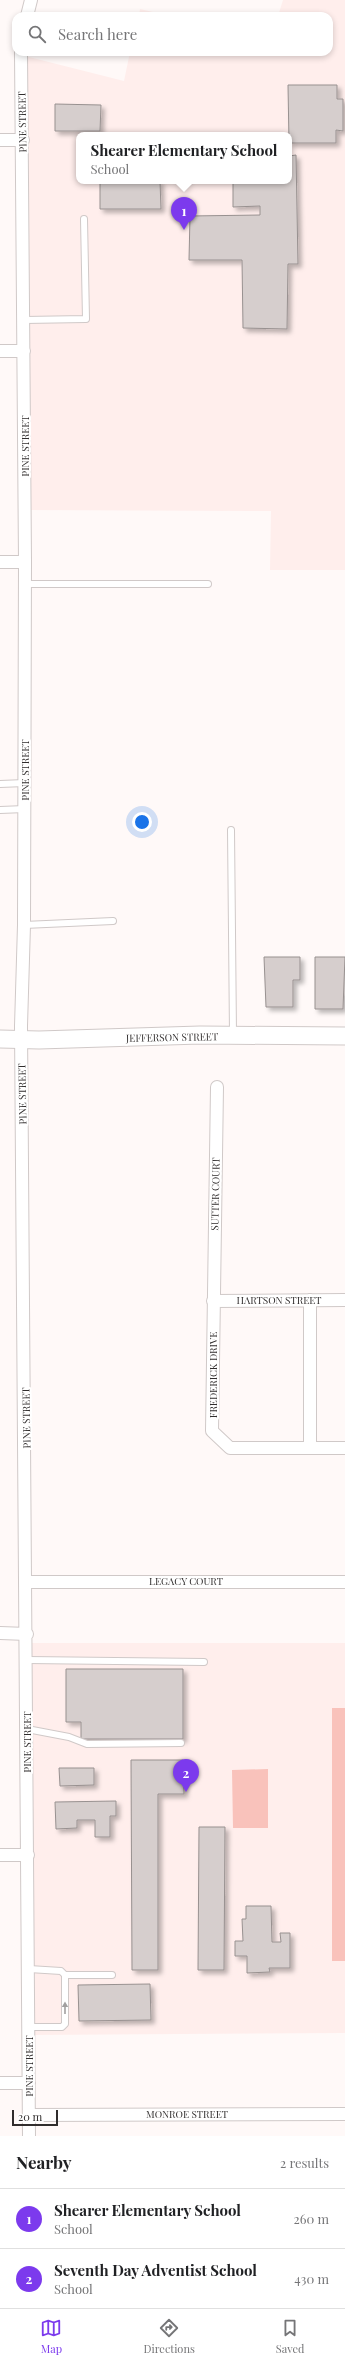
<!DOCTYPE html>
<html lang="en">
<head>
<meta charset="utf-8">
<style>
  :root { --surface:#fff; --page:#f6f6f6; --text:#202124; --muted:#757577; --line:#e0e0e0; --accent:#7c3aed }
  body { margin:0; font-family:"Playfair Display",serif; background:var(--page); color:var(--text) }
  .scale { position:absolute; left:12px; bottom:10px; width:46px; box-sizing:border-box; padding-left:4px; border:2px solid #302d2d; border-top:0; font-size:11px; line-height:14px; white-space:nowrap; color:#302d2d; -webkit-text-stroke:3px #fff; paint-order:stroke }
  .you { position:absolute; left:142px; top:822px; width:14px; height:14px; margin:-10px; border:3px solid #fff; border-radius:50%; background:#1a73e8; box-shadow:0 0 0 6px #1a73e833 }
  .badge { display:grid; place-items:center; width:26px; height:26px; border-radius:50%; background:var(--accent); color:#fff; font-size:13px; font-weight:700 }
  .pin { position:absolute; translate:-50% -33px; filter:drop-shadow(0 1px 2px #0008) }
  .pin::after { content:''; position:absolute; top:21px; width:14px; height:12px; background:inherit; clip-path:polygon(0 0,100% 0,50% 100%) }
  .popup { position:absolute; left:76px; top:132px; width:216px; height:52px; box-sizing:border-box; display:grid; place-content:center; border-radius:8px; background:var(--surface); filter:drop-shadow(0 1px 3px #0005); font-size:13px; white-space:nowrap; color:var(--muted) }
  .popup b { font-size:15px; color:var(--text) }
  .popup::after { content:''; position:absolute; left:50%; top:100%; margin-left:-8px; border:8px solid transparent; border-top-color:var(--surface) }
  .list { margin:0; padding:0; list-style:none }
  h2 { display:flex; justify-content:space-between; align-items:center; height:52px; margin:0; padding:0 16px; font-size:17px }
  h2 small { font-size:13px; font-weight:400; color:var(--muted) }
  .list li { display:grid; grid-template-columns:26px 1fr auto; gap:12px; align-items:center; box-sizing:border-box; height:60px; padding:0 16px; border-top:1px solid var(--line) }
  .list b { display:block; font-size:15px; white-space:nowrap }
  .list p { margin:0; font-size:13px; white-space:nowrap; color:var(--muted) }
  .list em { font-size:13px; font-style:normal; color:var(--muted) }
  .icon { flex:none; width:22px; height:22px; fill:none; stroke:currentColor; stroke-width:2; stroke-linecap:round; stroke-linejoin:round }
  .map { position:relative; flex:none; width:345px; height:2136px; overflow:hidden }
  .search { position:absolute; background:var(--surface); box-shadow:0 2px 6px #0003; left:12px; right:12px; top:12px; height:44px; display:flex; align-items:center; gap:10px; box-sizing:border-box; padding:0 14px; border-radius:12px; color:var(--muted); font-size:15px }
  .sheet { height:172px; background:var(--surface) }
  nav { display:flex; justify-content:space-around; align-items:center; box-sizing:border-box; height:56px; border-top:1px solid var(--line); background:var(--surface); font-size:11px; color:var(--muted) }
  nav a { display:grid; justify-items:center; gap:2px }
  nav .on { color:var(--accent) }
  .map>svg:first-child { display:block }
  .built { fill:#ffeeec; fill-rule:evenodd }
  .green { fill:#f9c2bb }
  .building { fill:#d6cecd; stroke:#989190; filter:url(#shadow) }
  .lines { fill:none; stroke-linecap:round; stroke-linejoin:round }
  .lane-casing { stroke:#d0c9c8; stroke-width:8 }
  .street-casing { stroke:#d0c9c8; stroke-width:14 }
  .secondary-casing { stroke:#d0c9c8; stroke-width:19 }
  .lane { stroke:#fff; stroke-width:6 }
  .street { stroke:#fff; stroke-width:12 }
  .secondary { stroke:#fff; stroke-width:17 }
  .oneway { fill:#a2a0a0 }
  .labels { text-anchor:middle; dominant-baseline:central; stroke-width:4; stroke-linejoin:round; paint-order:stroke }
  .street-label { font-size:10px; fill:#302d2d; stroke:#fff }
</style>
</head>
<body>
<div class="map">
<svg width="345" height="2136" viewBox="0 0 345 2136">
  <defs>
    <filter id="shadow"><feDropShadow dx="3.5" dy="3.5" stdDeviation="2" flood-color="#0004"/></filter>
  </defs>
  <rect width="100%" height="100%" fill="#fff9f8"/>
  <path class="built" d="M 283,0 L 345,0 L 345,570 L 270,570 L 271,511 L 25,510 L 21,55 L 124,81 L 130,52 L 329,52 L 329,16 L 278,16 ZM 79,135 L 289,135 L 289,181 L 79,181 Z
    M 140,9 L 170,16 L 139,16 Z
    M 27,1643 L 345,1643 L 345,2033 L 29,2035 Z"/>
  <path class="green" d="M 332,1708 L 345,1708 L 345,1961 L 332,1961 Z
    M 268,1769 L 268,1828 L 233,1828 L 232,1770 Z"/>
  <path class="building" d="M 288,85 L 337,85 L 337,99 L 343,99 L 343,131 L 336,130 L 336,143 L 289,143 Z
    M 55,104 L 101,105 L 100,131 L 55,131 Z
    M 296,155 L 298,264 L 288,264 L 287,329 L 243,328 L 242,260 L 189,260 L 190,216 L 260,215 L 260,206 L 233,207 L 233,181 L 289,181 L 289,156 Z
    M 100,181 L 160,181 L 161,209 L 100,209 Z
    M 264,957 L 300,957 L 300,980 L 293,980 L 293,1007 L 266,1007 Z
    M 315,957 L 345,957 L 343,1009 L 315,1009 Z
    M 66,1669 L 183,1669 L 183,1739 L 81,1739 L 81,1722 L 66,1722 Z
    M 131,1760 L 183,1760 L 184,1794 L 158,1794 L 158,1970 L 132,1970 Z
    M 59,1768 L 94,1768 L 94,1785 L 60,1786 Z
    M 116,1801 L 116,1816 L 110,1816 L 110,1837 L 95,1837 L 95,1820 L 77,1820 L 77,1828 L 56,1829 L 55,1802 Z
    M 199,1827 L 225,1827 L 224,1970 L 198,1970 Z
    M 246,1906 L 271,1906 L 272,1942 L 281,1942 L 280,1933 L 290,1933 L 290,1968 L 269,1968 L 270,1972 L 247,1973 L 247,1956 L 235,1956 L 235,1941 L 243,1941 L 242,1919 L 246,1919 Z
    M 150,1984 L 151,2020 L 79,2021 L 78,1985 Z"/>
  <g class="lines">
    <g class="lane-casing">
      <path id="lane" d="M 24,320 L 86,319 L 84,219
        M 25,584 L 208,584
        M 0,784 L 25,783
        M 0,810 L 25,809
        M 231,830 L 233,1034
        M 24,925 L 113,921
        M 27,1660 L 204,1662
        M 27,1729 L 69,1737 L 87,1744 L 181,1743
        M 29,1969 L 61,1971 L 65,1975 L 65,2024 L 62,2027 L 29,2027
        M 65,1975 L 112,1975"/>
    </g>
    <g class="street-casing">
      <path id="street" d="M 27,16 L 31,0
        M 21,52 L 25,562 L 24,925 L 21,1026 L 29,2136
        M 0,140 L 23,140
        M 0,351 L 24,351
        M 0,562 L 25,562
        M 217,1087 L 212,1431 L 230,1448 L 345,1448
        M 310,1300 L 310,1448
        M 213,1301 L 345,1300
        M 27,1582 L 345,1582
        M 0,1633 L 27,1634
        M 0,1855 L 28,1855
        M 0,2083 L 29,2083
        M 29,2115 L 345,2114"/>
    </g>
    <g class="secondary-casing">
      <path id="secondary" d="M 0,1039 L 39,1040 L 200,1035 L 345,1036"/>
    </g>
    <use href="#lane" class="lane"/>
    <use href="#street" class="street"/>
    <use href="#secondary" class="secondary"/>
  </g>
  <defs><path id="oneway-solid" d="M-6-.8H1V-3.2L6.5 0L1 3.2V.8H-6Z"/></defs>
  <use class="oneway" href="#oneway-solid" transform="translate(65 2008) rotate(-90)"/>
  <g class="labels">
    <g class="street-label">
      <text transform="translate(22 122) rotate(-91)">PINE STREET</text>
      <text transform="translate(25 446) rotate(-90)">PINE STREET</text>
      <text transform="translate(25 770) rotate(-90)">PINE STREET</text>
      <text transform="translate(172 1037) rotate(-1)">JEFFERSON STREET</text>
      <text transform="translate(22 1094) rotate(-91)">PINE STREET</text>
      <text transform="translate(215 1194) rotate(-89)">SUTTER COURT</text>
      <text x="279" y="1300">HARTSON STREET</text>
      <text transform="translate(213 1375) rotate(-90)">FREDERICK DRIVE</text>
      <text transform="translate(26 1418) rotate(-91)">PINE STREET</text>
      <text x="186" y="1581">LEGACY COURT</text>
      <text transform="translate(27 1742) rotate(-90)">PINE STREET</text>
      <text transform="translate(29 2066) rotate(-90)">PINE STREET</text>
      <text x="187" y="2114">MONROE STREET</text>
    </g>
  </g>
</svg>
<div class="scale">20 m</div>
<div class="you"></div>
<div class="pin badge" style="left:184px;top:230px">1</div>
<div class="popup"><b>Shearer Elementary School</b>School</div>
<div class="pin badge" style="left:186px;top:1792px">2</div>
<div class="search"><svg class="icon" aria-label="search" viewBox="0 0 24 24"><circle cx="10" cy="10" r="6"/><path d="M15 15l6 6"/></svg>Search here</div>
</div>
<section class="sheet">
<h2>Nearby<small>2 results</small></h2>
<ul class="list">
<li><span class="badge">1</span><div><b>Shearer Elementary School</b><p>School</p></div><em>260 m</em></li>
<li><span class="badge">2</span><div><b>Seventh Day Adventist School</b><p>School</p></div><em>430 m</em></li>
</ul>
</section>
<nav>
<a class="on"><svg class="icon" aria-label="map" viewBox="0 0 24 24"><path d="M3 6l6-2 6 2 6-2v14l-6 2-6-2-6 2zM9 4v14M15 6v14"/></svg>Map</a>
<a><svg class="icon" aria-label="directions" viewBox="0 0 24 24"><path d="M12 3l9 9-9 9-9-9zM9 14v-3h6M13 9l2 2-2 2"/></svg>Directions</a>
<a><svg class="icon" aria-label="saved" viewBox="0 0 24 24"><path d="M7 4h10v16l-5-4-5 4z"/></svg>Saved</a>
</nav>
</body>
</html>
